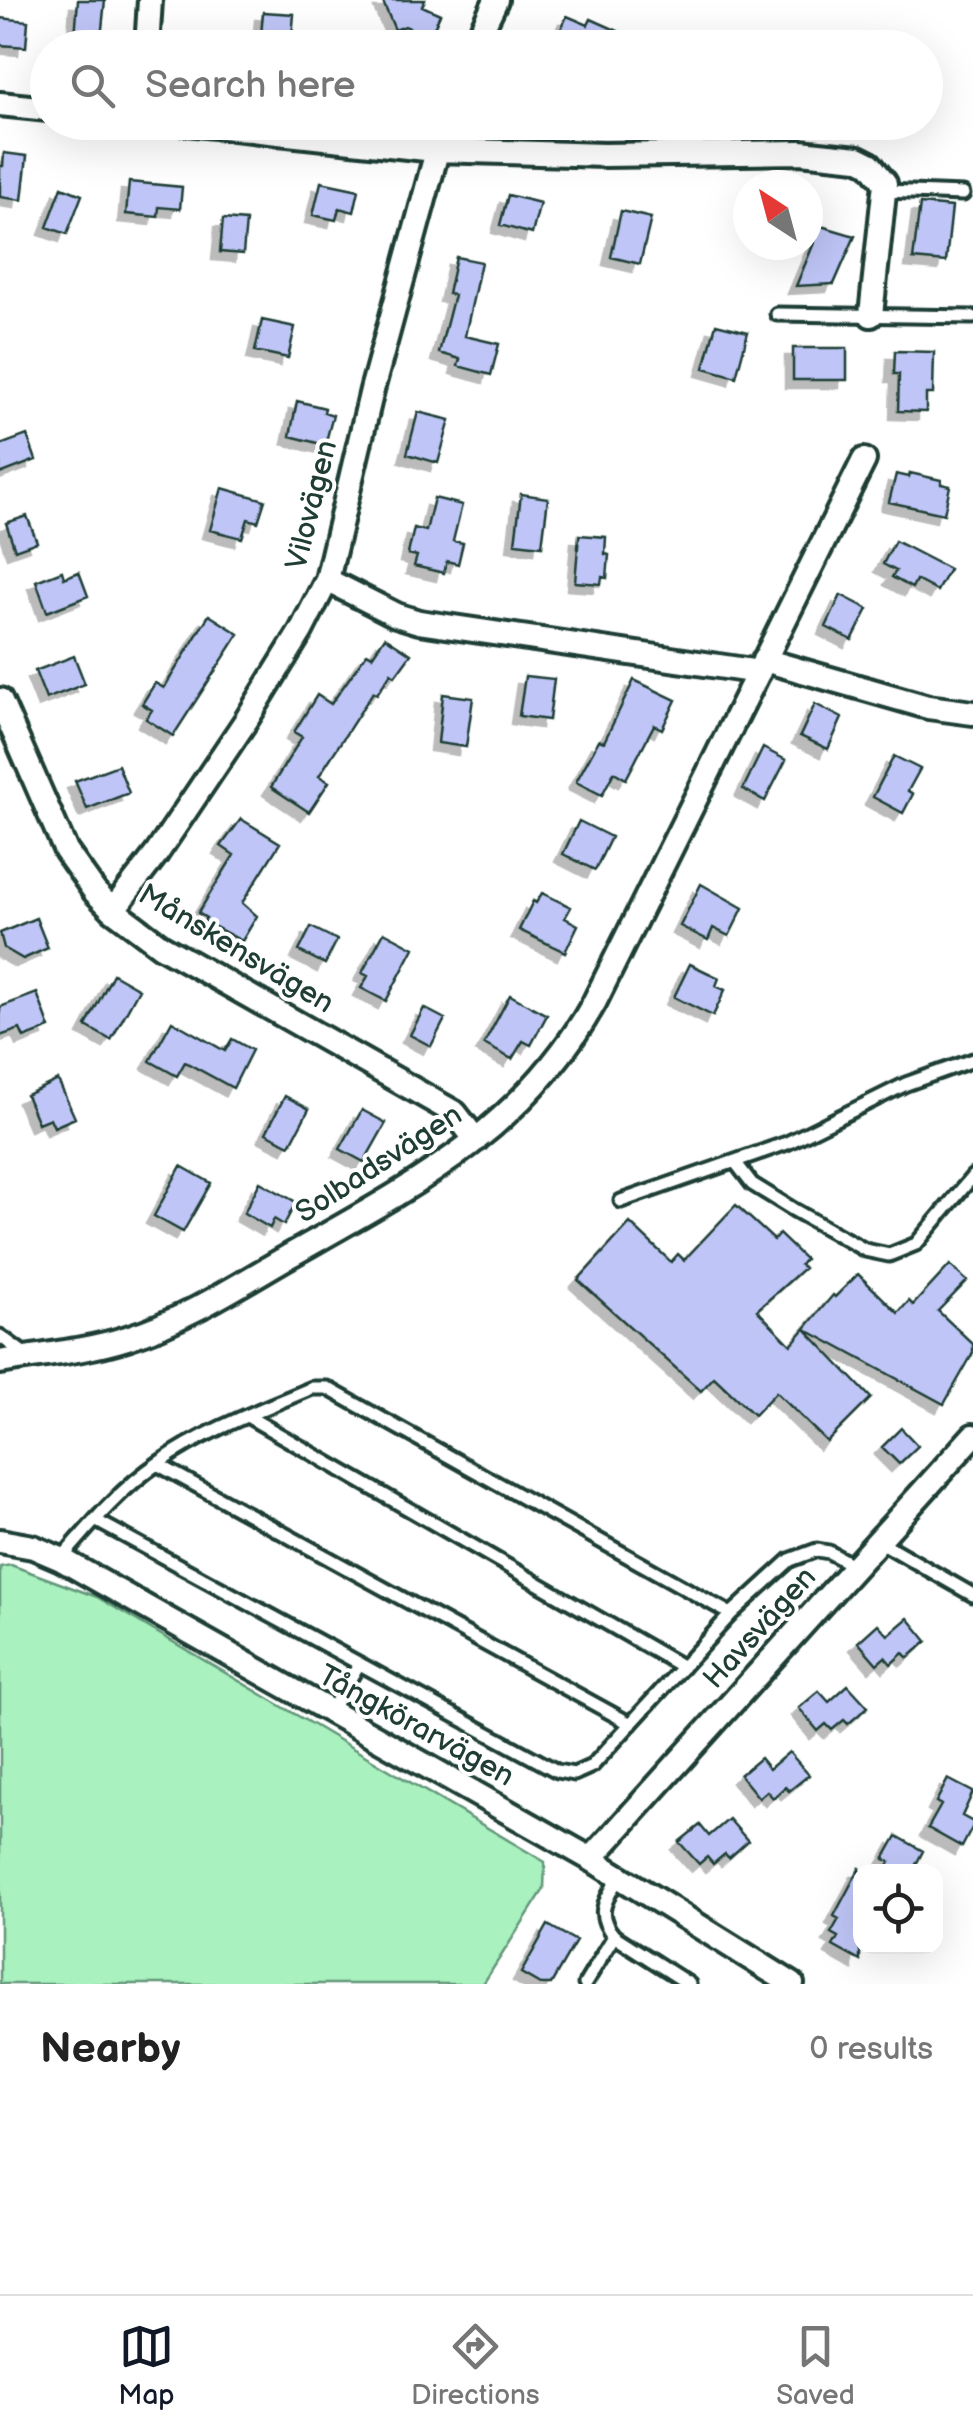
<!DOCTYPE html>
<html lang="en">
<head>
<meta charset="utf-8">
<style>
  :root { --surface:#fff; --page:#f2f2f2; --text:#222; --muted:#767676; --line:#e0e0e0; --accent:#111827 }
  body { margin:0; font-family:"Balsamiq Sans",sans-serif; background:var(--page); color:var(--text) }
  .controls { position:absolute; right:30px; bottom:30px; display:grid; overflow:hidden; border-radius:20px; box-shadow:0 10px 40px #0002 }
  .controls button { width:90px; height:90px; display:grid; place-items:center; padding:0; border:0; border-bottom:2px solid var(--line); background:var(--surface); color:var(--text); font:50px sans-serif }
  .compass { position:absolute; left:733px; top:170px; width:90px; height:90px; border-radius:50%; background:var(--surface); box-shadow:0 10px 40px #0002; rotate:324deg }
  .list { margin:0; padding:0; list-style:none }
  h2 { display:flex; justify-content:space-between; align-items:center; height:130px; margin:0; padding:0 40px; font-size:42px }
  h2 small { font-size:32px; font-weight:400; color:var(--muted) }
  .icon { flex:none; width:55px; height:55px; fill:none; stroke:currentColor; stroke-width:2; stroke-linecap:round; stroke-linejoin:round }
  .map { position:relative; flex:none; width:973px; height:1984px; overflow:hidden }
  .search { position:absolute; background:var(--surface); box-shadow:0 10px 40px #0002; left:30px; right:30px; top:30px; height:110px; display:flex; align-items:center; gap:25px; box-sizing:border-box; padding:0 35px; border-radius:55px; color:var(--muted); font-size:38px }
  .sheet { height:310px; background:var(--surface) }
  nav { display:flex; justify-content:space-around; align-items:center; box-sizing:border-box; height:140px; border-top:2px solid var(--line); background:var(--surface); font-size:28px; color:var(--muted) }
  nav a { display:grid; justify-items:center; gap:5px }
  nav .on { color:var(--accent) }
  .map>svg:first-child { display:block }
  .green { fill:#a9f1bf; stroke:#64977a; stroke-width:2.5 }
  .building { fill:#bfc6f7; stroke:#1f3d34; stroke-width:2.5; filter:url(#shadow) }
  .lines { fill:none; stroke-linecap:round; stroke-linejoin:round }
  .lane-casing { stroke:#1f3d34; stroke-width:19 }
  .street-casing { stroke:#1f3d34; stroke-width:30 }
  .lane { stroke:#fff; stroke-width:11 }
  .street { stroke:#fff; stroke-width:22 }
  .labels { text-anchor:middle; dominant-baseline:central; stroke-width:8; stroke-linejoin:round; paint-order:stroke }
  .street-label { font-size:30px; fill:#1f3d34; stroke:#fff }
</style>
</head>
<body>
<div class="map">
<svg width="973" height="1984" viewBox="0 0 973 1984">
  <defs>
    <filter id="shadow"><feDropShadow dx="-8" dy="8" stdDeviation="0" flood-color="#0004"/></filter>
  </defs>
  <rect width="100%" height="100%" fill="#fff"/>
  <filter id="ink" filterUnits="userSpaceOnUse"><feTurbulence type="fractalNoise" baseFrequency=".01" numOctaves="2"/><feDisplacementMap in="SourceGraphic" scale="20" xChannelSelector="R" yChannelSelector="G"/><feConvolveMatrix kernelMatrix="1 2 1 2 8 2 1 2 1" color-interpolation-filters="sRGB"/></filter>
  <g filter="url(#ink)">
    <path class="green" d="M 11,1565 L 97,1597 L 545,1862 L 544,1889 L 483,1984 L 0,1984 L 0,1567 Z"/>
    <path class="building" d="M 78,0 L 105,0 L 100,48 L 74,48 Z
      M 382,0 L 425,0 L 422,6 L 440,14 L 430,37 L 405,26 L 395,30 Z
      M 263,12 L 294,14 L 291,48 L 260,48 Z
      M 567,16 L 588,25 L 591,19 L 618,31 L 616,38 L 637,48 L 578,48 L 557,38 Z
      M 0,18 L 28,21 L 26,47 L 0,45 Z
      M 4,153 L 27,156 L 22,200 L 0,197 L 0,166 L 3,166 Z
      M 129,182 L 182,187 L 180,209 L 159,207 L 158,217 L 126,214 Z
      M 321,182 L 359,190 L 354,212 L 339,208 L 336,220 L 313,215 Z
      M 62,187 L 82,195 L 67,234 L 47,227 Z
      M 508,195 L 540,203 L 532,234 L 500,225 Z
      M 920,204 L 952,207 L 946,262 L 913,259 Z
      M 621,211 L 651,218 L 640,264 L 611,257 Z
      M 223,219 L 246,221 L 243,254 L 220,252 Z
      M 821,226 L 855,236 L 834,284 L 796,286 Z
      M 456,257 L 481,262 L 465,336 L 499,344 L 491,375 L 458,366 L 460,359 L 439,353 L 454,295 L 448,294 Z
      M 262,320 L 295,327 L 288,358 L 255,351 Z
      M 716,324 L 748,332 L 736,377 L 704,368 Z
      M 793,348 L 847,348 L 847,380 L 793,380 Z
      M 895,351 L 934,352 L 933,394 L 926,394 L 926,412 L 898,411 L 899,374 L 894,374 Z
      M 297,401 L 325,408 L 324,412 L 333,415 L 325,445 L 290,436 Z
      M 418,412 L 450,420 L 438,463 L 407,454 Z
      M 27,435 L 36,460 L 0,474 L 0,445 Z
      M 910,473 L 941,480 L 941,484 L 950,486 L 944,514 L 889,502 L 896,474 L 909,477 Z
      M 222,488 L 265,500 L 258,522 L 248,519 L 242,538 L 210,530 Z
      M 521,494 L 548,498 L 542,546 L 515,543 Z
      M 434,498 L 462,505 L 453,541 L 463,543 L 458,564 L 447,561 L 444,573 L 414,566 L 417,556 L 408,554 L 414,528 L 426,531 Z
      M 27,516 L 37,542 L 15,550 L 6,523 Z
      M 579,535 L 606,537 L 605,554 L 609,555 L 607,578 L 602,577 L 601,584 L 575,582 Z
      M 895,541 L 949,569 L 937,591 L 916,580 L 912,588 L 892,577 L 896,571 L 883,564 Z
      M 62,571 L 64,578 L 79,572 L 88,596 L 47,612 L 36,581 Z
      M 841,595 L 868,609 L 852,640 L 826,627 Z
      M 209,615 L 239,634 L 173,736 L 146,719 L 152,710 L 142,704 L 155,683 L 164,688 Z
      M 385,637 L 411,654 L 395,676 L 391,673 L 377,694 L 373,692 L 319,776 L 329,782 L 309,812 L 271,787 L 302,737 L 294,732 L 317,695 L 331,704 L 367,653 L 372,656 Z
      M 74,656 L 85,684 L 46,699 L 35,671 Z
      M 525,676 L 554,679 L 549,720 L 519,716 Z
      M 634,680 L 676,700 L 662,729 L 654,725 L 626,779 L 614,772 L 602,795 L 576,782 L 599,740 L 604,742 Z
      M 443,694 L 473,698 L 466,747 L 438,743 Z
      M 815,704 L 842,718 L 828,749 L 800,736 Z
      M 763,748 L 786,760 L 765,801 L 743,789 Z
      M 894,756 L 920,769 L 908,791 L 913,794 L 903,813 L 873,797 Z
      M 118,765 L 129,793 L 87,809 L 75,781 Z
      M 241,819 L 280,843 L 242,903 L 257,916 L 242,941 L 204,921 L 206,918 L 198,913 L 234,855 L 221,846 Z
      M 579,821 L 611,837 L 595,870 L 563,854 Z
      M 701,884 L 743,908 L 729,936 L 713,928 L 708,940 L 680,926 Z
      M 542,893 L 571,907 L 565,918 L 578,925 L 565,952 L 519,930 L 533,901 L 536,903 Z
      M 36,918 L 48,948 L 23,959 L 4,948 L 0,933 Z
      M 311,927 L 337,940 L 325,964 L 299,951 Z
      M 384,932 L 414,948 L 386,1001 L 361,988 L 368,976 L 362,973 Z
      M 690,964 L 719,978 L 716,986 L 725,990 L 713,1016 L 674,997 Z
      M 113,974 L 139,989 L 111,1040 L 86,1026 Z
      M 37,993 L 50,1028 L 24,1038 L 20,1029 L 0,1036 L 0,1007 Z
      M 510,995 L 547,1015 L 531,1045 L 523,1041 L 512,1059 L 484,1044 Z
      M 424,1008 L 445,1019 L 431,1046 L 410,1035 Z
      M 172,1021 L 225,1051 L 232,1039 L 252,1050 L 233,1088 L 185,1062 L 177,1076 L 150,1061 Z
      M 58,1080 L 75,1118 L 54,1127 L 50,1118 L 38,1123 L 26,1095 Z
      M 285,1096 L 309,1109 L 290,1145 L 266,1133 Z
      M 362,1110 L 386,1123 L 364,1162 L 340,1149 Z
      M 181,1166 L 211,1183 L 183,1232 L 154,1216 Z
      M 260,1182 L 296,1202 L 284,1225 L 274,1219 L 270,1228 L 244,1213 Z
      M 736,1205 L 774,1240 L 779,1234 L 805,1259 L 800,1265 L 804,1268 L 757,1310 L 791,1345 L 833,1295 L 835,1297 L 858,1274 L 898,1313 L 909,1301 L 913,1305 L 950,1265 L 967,1281 L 938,1311 L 973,1344 L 973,1353 L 944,1404 L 805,1329 L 871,1398 L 827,1442 L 776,1392 L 754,1415 L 714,1377 L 701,1391 L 578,1280 L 630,1223 L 671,1262 L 678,1254 L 684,1260 Z
      M 901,1428 L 918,1446 L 899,1464 L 882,1447 Z
      M 908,1618 L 927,1641 L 908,1658 L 903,1653 L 891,1664 L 885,1657 L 877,1664 L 858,1642 L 878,1624 L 888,1635 Z
      M 848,1685 L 868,1707 L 848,1724 L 844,1720 L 832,1730 L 826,1724 L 818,1731 L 799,1708 L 819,1691 L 829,1702 Z
      M 789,1752 L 809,1775 L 789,1791 L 785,1787 L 773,1798 L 767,1791 L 759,1798 L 740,1775 L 760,1758 L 769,1769 Z
      M 948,1779 L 973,1792 L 962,1816 L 973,1822 L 973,1826 L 962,1847 L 928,1828 L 941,1805 L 936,1802 Z
      M 729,1819 L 748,1841 L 729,1858 L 725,1854 L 713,1864 L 707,1857 L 699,1864 L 679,1842 L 700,1825 L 709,1836 Z
      M 897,1836 L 923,1851 L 912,1872 L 885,1872 L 890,1862 L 884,1859 Z
      M 860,1867 L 860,1961 L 833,1946 L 838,1937 L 831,1933 L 839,1919 L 834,1916 Z
      M 548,1925 L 576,1941 L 551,1984 L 540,1984 L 521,1973 Z"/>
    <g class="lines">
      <g class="lane-casing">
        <path id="lane" d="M 884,191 L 963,194
          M 777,314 L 973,317
          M 736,1163 L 752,1184 L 794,1210 L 865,1250 L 889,1255 L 916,1244 L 973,1176
          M 621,1201 L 787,1143 L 906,1084 L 973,1060
          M 0,1336 L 26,1355
          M 247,1416 L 683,1667
          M 157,1464 L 631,1724
          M 95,1520 L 557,1771 L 574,1774 L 592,1766 L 731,1614 L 790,1560 L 817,1550 L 829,1552 L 856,1567
          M 879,1541 L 973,1595
          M 61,1559 C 91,1524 121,1488 160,1462 C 206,1430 261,1410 312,1388 L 327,1388 L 731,1614
          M 330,1712 L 359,1664
          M 619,1877 C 606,1900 594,1913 614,1936 L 689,1984
          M 585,1984 L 614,1936"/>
      </g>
      <g class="street-casing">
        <path id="street" d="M 147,48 L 150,0
          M 473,48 L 496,0
          M 0,104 L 48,109
          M 178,122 L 435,150 L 604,155 L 800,152 L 858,158 L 870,164 L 885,183 L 871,315
          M 327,580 L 396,615 L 419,622 L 759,672
          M 764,660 L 928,707 L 973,713
          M 0,700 L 66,851 L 95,892 L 113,910 L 161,946 L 455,1113 L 476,1140
          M 113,910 L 157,853 L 247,719 L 301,631 L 327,580 L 372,390 L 445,122
          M 0,1362 C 42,1355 86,1351 127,1338 C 185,1320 237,1286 289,1256 C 411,1187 523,1130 594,1003 L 864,460
          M 0,1541 L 33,1547 L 61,1559 L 591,1859 L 792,1984
          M 591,1859 L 973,1436"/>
      </g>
      <use href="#lane" class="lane"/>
      <use href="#street" class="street"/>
    </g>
  </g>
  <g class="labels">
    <g class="street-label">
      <text transform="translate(312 505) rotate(-76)">Vilovägen</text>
      <text transform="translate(236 949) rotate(31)">Månskensvägen</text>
      <text transform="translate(379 1164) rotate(-33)">Solbadsvägen</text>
      <text transform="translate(760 1628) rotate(-48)">Havsvägen</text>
      <text transform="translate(416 1726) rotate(29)">Tångkörarvägen</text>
    </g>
  </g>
</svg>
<div class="controls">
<button><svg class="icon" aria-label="locate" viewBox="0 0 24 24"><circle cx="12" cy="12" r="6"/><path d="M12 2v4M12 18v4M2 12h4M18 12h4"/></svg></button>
</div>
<svg class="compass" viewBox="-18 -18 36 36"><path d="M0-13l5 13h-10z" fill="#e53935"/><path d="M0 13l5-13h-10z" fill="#767676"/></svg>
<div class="search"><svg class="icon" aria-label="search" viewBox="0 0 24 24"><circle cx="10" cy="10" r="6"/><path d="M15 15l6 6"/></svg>Search here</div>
</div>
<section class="sheet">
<h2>Nearby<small>0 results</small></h2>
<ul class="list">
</ul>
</section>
<nav>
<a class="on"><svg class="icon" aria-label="map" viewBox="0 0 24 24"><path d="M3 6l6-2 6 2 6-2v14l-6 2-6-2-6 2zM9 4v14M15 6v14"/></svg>Map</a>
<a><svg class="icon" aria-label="directions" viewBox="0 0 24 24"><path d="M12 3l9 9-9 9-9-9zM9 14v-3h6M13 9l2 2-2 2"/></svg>Directions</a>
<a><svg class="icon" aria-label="saved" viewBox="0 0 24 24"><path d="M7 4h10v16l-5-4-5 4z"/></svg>Saved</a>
</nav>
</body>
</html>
